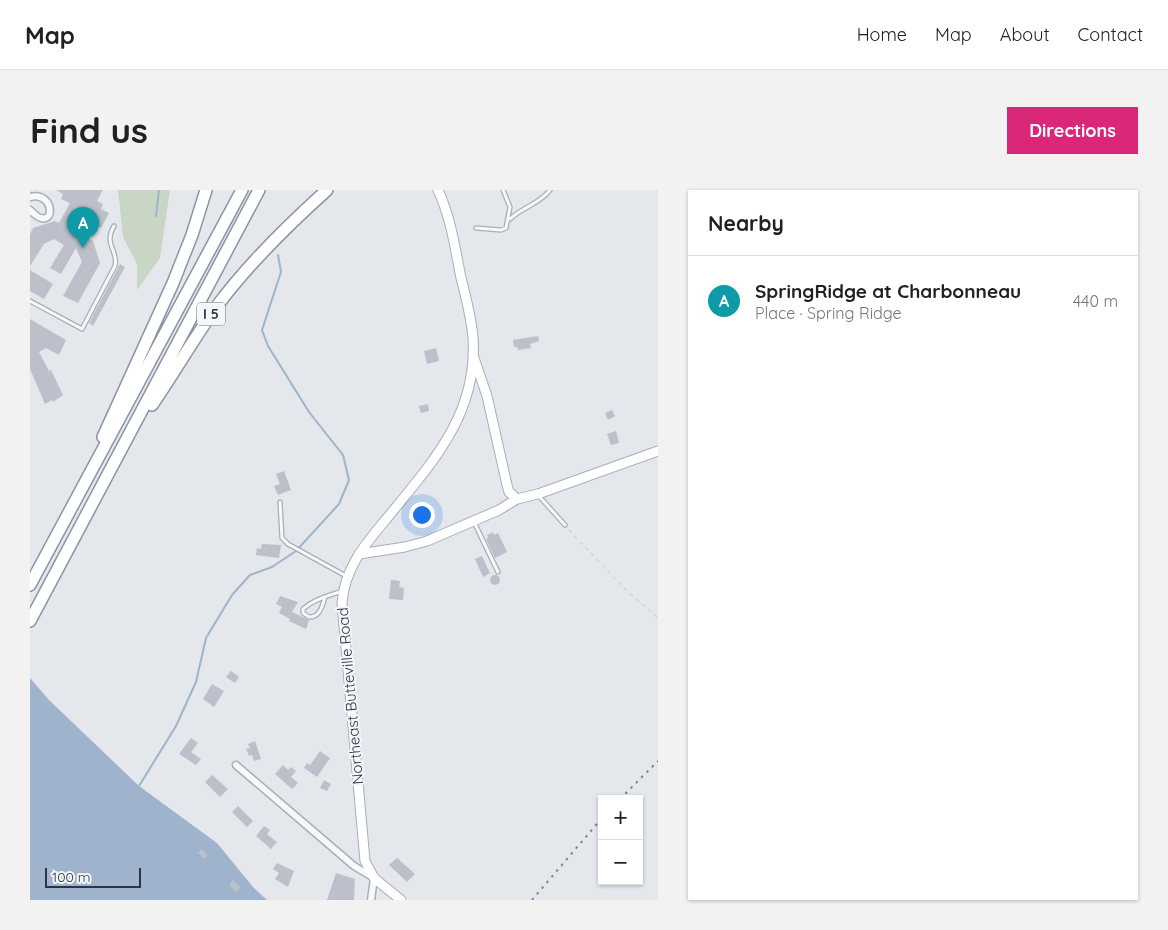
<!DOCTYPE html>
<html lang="en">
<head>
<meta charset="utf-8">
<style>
  :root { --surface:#fff; --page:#f2f2f2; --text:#202124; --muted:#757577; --line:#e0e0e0; --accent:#db2777 }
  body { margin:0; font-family:Quicksand,sans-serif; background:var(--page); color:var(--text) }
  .controls { position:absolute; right:15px; bottom:15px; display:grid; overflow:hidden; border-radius:0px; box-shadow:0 1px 4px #0004 }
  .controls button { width:45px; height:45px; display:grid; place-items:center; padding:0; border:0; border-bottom:1px solid var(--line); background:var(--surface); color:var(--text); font:25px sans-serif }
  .scale { position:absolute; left:15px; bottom:12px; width:96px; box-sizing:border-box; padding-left:5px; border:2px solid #2b3445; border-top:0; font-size:14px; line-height:18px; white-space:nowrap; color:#2b3445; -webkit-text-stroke:4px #f4f6f9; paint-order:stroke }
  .you { position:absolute; left:391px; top:324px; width:18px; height:18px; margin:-12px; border:4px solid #fff; border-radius:50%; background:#1a73e8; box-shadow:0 0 0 8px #1a73e833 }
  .badge { display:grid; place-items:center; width:32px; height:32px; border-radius:50%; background:var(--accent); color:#fff; font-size:16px; font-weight:700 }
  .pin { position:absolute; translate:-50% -41px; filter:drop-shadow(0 1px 2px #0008) }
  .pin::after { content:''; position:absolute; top:26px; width:18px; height:15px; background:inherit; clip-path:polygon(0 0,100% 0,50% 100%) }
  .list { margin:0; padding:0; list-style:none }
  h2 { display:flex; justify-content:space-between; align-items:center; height:65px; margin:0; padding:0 20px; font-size:21px }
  h2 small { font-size:16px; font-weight:400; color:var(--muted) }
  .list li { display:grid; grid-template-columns:32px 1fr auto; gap:15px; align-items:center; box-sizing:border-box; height:90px; padding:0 20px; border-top:1px solid var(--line) }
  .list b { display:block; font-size:19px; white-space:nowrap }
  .list p { margin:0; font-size:16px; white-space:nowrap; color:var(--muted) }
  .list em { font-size:16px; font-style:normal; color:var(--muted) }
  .map { position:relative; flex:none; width:628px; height:710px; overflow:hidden; border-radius:0px }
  header { display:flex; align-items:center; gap:30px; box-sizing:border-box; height:70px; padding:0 25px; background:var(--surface); border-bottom:1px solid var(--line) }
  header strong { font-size:24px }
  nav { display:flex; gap:28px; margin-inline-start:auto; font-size:18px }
  .intro { display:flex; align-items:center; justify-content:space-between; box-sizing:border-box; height:120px; padding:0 30px }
  h1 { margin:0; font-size:35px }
  .button { padding:12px 22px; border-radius:0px; background:var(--accent); color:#fff; font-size:18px; font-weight:700 }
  main { display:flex; gap:30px; padding:0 30px }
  aside { flex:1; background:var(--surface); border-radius:0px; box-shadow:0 1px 4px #0004 }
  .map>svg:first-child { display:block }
  .green { fill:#c9d6c5 }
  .water { fill:#9fb4cc }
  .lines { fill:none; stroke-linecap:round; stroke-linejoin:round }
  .stream { stroke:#9fb4cc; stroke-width:2 }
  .building { fill:#bbc0ca }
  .lane-casing { stroke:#a9aeb7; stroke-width:5.5 }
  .street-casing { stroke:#a9aeb7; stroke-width:9 }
  .secondary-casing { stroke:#a9aeb7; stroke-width:11 }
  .highway-casing { stroke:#8b94a3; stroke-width:14 }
  .path { stroke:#c2c5cb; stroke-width:1; stroke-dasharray:4 4; stroke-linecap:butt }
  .lane { stroke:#f7f8fa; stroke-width:3 }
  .street { stroke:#f7f8fa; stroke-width:6 }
  .secondary { stroke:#fff; stroke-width:9 }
  .highway { stroke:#fff; stroke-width:11 }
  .rail { stroke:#7d8696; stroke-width:2; stroke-dasharray:2.5 5; stroke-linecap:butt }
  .labels { text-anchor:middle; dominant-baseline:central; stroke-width:4; stroke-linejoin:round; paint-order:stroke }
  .shield { fill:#f4f6f9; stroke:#676e7b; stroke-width:1 }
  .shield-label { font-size:14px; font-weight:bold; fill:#2b3445 }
  .street-label { font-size:15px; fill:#2b3445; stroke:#f4f6f9 }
</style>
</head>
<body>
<header>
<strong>Map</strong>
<nav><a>Home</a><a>Map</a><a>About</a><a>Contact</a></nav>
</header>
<div class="intro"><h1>Find us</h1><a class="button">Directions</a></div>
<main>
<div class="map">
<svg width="628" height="710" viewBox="0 0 628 710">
  <rect width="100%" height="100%" fill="#e4e7ec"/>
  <path class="green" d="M 88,0 L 140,0 L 130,68 L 107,100 L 107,74 L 93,47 Z"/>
  <path class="water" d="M 0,488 L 19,510 L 109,596 L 187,653 L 223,697 L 237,710 L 0,710 Z"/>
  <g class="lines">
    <path class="stream" d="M 126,26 L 129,0
      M 109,596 L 146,536 L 166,492 L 176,448 L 202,405 L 220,385 L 242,377 L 266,361 L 309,314 L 319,290 L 313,265 L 279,222 L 238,156 L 232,140 L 251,82 L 248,65"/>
  </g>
  <path class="building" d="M 26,0 L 73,0 L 67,11 L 73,14 L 71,19 L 79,23 L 71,38 L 65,34 L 58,48 L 63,51 L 70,73 L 48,113 L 33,106 L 52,72 L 46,58 L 31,84 L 20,78 L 34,55 L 24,49 L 14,54 L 0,76 L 0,44 L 3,38 L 25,31 L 29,33 L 40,13 L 31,9 L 33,4 Z
    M 90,74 L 95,77 L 63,136 L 59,133 Z
    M 0,80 L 23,94 L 14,109 L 0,101 Z
    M 0,129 L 36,150 L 29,165 L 16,158 L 9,162 L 19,181 L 21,180 L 33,205 L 23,212 L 22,210 L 15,214 L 0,179 Z
    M 508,146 L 509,151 L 500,154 L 501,158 L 488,160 L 487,157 L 484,157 L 483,150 Z
    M 406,158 L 409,171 L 397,174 L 394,161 Z
    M 398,214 L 399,221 L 391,223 L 389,216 Z
    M 582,220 L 585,226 L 578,230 L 575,223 Z
    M 586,241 L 589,253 L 581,255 L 577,244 Z
    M 254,281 L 261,300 L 248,305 L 244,296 L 250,294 L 246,284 Z
    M 463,342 L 464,345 L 468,343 L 477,362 L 465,368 L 456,349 L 458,348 L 457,345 Z
    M 232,354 L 251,355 L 249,368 L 226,365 L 227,358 L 231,359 Z
    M 452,366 L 460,383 L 453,387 L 445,369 Z
    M460 390a5 5 0 1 1 10 0a5 5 0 1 1-10 0Z
    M 361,390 L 370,391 L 369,397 L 374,398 L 373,410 L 359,409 Z
    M 250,406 L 268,412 L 262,422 L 279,430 L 276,439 L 259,431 L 260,429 L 249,423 L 252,417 L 246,414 Z
    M 201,481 L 209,487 L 205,493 L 196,487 Z
    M 182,494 L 194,501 L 184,517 L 173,509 Z
    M 161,548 L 168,553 L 161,562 L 171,569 L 166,575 L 149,564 Z
    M 225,551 L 231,569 L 224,571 L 222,565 L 219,566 L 216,559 L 220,558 L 218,554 Z
    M 290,561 L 300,568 L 287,587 L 274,578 L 277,573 L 280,575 Z
    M 253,575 L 258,580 L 261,577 L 266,581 L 261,587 L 268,593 L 262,599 L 245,584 Z
    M 182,585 L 198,599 L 190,607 L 175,592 Z
    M 294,590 L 301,594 L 297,601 L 290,598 Z
    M 208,616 L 223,631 L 217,637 L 202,622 Z
    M 234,636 L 240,640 L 237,644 L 247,652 L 241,659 L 226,646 Z
    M 172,659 L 178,665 L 174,669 L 168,663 Z
    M 367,668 L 385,684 L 377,692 L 359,675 Z
    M 247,673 L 264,681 L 258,697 L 245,689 L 249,683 L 243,679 Z
    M 306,683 L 325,689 L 324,710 L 297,710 Z
    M 203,690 L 210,697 L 206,702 L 199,695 Z"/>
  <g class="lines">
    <g class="lane-casing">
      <path id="lane" d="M 480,29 C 491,18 511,13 520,0
        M 446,38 L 471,40 L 476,38 L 480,17 L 473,0
        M 0,111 L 52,139 L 85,76 C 89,61 73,55 84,36
        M 508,305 L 535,335
        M 250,312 L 252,348 L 258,354 L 316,386
        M 444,332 L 468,382
        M 295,407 C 292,417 290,427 279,427 L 273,423 L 273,419 C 284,409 298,406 312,401"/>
    </g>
    <g class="street-casing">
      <path id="street" d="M 0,7 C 27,0 26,47 0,20
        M 206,575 L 324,676 L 344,688 L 341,710"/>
    </g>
    <g class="secondary-casing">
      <path id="secondary" d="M 443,165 L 457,206 L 477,295 L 479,302 L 487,309
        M 329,364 L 375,357 L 397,351 L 469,320 L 487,309 L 508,304 L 628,261
        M 371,710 L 344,688 L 335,671 L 312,413 C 315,372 343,346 367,316 C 409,265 448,218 443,147 C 441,127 436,107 431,88 C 425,58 421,28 408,0"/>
    </g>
    <g class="highway-casing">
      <path id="highway" d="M 122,215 C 144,183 164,148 187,116 C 219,73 257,36 297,0
        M 73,247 L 143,93 L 162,45 L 176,0
        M 0,395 L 212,0
        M 0,431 L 229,0"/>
    </g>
    <path class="path" d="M 539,340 L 598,402 L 628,428"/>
    <use href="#lane" class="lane"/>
    <use href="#street" class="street"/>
    <use href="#secondary" class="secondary"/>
    <use href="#highway" class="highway"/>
    <path class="rail" d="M 590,609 L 628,571
      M 502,710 L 572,628"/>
  </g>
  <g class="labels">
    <rect class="shield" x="167" y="112.5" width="28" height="23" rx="4"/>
    <g class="shield-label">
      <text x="181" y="124">I 5</text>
    </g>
    <g class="street-label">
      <text transform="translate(320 506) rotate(-95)">Northeast Butteville Road</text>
    </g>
  </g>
</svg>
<div class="controls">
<button>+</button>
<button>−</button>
</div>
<div class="scale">100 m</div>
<div class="you"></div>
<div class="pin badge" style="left:53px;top:58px;background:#0f9aa8">A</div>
</div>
<aside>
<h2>Nearby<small></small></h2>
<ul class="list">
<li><span class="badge" style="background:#0f9aa8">A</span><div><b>SpringRidge at Charbonneau</b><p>Place · Spring Ridge</p></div><em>440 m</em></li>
</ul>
</aside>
</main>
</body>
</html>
